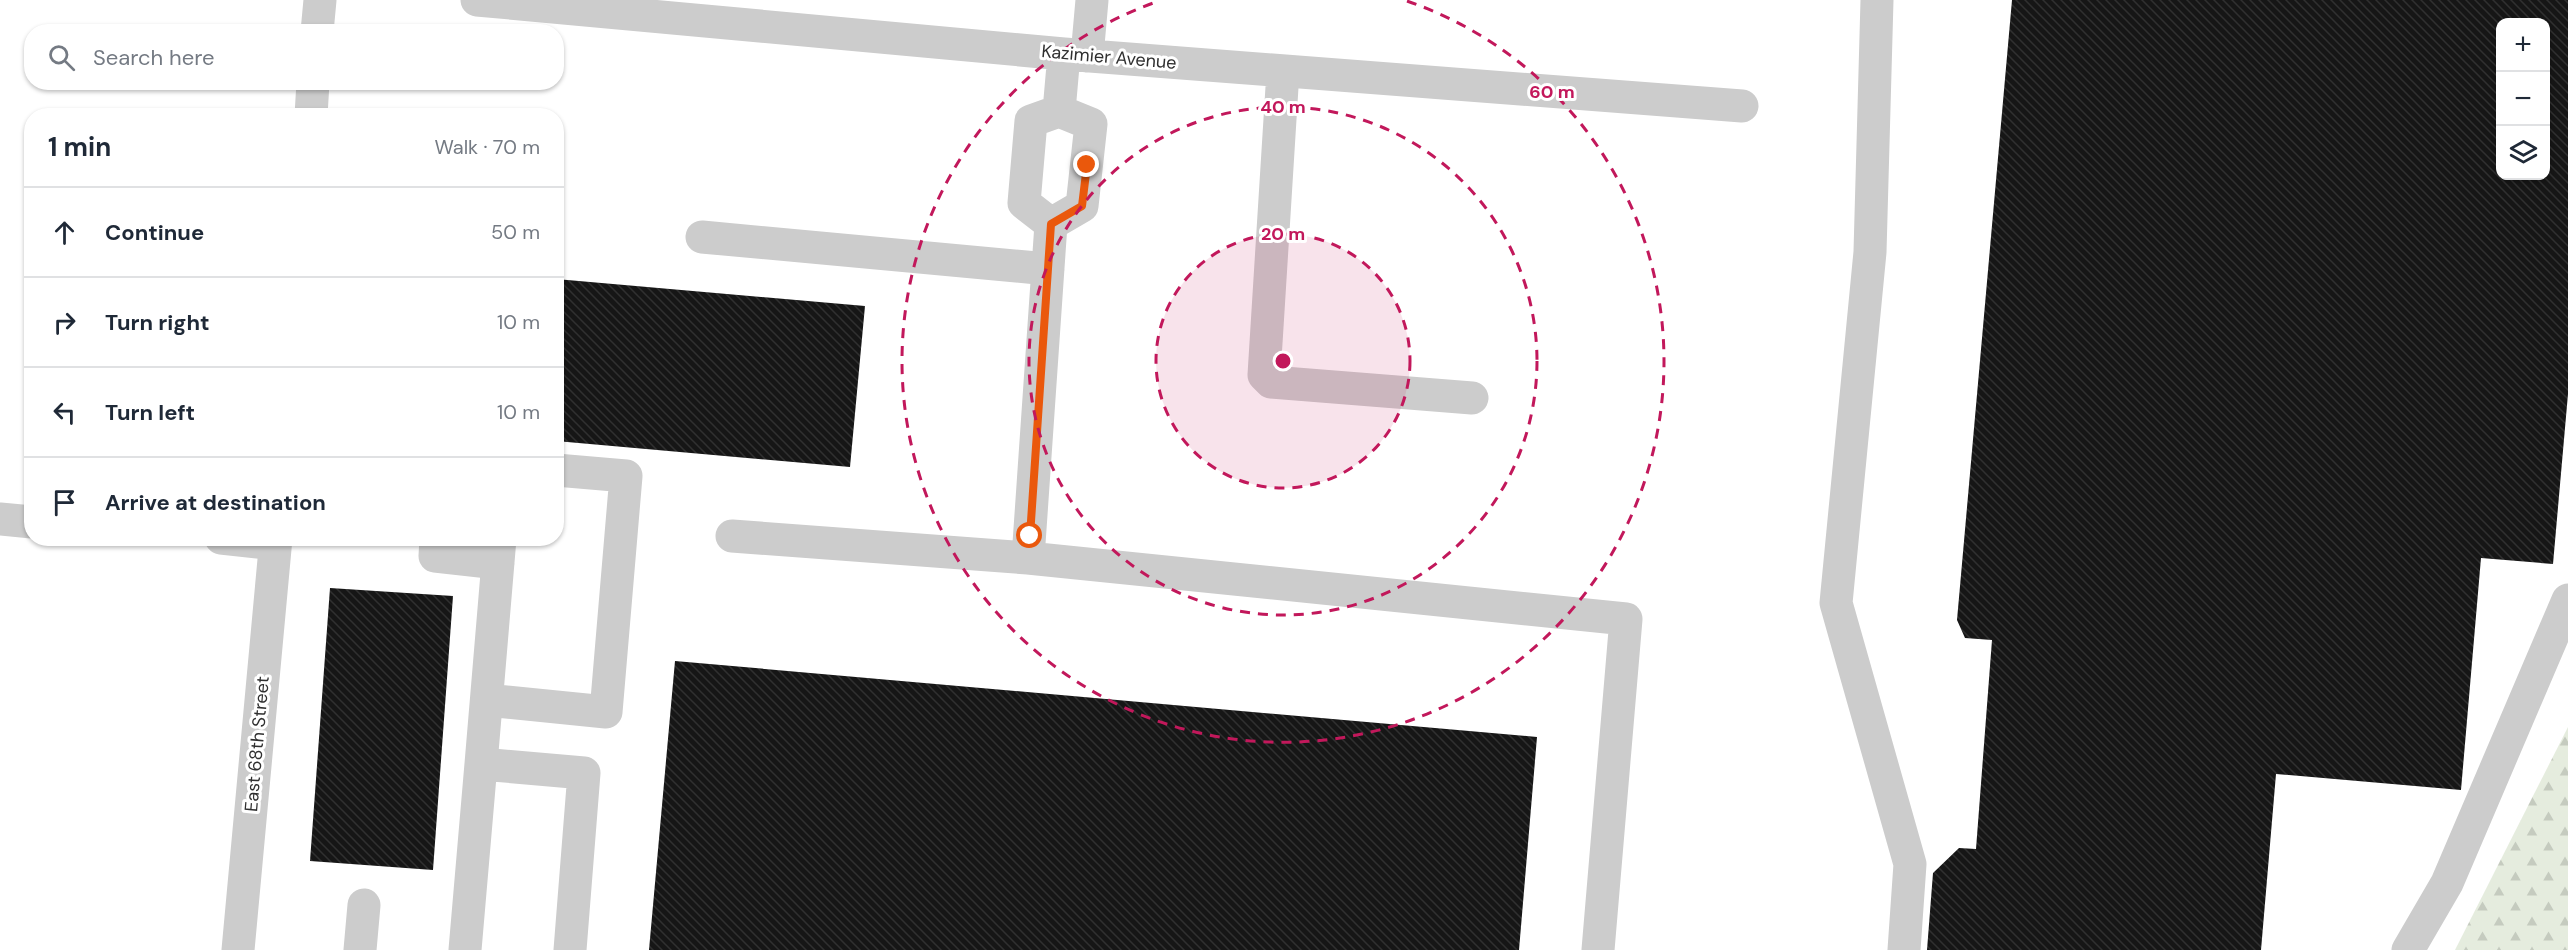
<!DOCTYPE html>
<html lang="en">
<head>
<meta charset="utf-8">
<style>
  :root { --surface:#fff; --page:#f2f2f3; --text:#1f2937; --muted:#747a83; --line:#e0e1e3 }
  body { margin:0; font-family:"DM Sans",sans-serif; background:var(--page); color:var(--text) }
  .controls { position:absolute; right:18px; top:18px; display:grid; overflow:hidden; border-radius:12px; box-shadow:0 2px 4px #0004 }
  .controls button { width:54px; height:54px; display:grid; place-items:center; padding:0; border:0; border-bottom:2px solid var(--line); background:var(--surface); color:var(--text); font:30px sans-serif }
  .stop { position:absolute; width:18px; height:18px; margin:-14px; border:4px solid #ea580c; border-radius:50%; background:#fff }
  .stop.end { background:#ea580c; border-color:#fff; box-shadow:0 2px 6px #0008 }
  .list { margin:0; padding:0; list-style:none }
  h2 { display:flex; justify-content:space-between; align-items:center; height:78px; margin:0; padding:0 24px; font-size:26px }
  h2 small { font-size:20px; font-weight:400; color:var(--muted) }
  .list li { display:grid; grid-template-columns:39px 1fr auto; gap:18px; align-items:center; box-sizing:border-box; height:90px; padding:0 24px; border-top:2px solid var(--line) }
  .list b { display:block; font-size:22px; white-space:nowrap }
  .list em { font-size:20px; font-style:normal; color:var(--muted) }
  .icon { flex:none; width:33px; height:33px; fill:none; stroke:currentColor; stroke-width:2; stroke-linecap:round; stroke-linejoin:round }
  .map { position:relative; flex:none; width:2568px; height:950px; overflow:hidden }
  .search { position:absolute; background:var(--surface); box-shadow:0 2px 4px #0004; left:24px; top:24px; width:540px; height:66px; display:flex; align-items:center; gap:15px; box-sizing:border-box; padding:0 21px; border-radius:24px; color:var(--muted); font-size:22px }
  .panel { position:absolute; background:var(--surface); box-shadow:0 2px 4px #0004; left:24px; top:108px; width:540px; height:438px; border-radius:24px }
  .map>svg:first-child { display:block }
  .forest { fill:url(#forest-firs) }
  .building { fill:url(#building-back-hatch); fill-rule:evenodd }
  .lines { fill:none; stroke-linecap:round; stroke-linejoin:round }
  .minor { stroke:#ccc; stroke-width:33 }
  .route { stroke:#ea580c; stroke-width:8 }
  .ring { fill:none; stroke:#c2185b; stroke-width:3; stroke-dasharray:10 8 }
  .labels { text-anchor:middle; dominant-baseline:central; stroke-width:6; stroke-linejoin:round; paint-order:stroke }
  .street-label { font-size:18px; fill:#2f2f2f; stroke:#fff }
  .centre { fill:#c2185b; stroke:#fff; stroke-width:3 }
  .ring-label { font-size:18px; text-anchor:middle; font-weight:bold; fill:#c2185b; stroke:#fff; stroke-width:6; stroke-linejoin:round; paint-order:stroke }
</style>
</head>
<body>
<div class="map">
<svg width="2568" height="950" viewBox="0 0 2568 950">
  <defs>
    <pattern id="forest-firs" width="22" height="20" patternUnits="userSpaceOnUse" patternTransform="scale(1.5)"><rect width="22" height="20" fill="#e5ecde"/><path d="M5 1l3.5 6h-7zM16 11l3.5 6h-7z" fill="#c5cbbf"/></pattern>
    <pattern id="building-back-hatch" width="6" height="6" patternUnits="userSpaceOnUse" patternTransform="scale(1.5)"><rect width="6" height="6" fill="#161616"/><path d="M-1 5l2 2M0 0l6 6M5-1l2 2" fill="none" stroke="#303030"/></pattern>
  </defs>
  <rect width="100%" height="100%" fill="#fff"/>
  <path class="forest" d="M 2568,727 L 2568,950 L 2455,950 Z"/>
  <path class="building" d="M 2012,0 L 2568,0 L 2568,394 L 2553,564 L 2481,558 L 2461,790 L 2276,774 L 2261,950 L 1927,950 L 1933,873 L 1959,848 L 1976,849 L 1992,640 L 1965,638 L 1957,620 ZM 2500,22 L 2546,22 L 2546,176 L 2500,176 Z
    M 556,279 L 865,306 L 850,467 L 556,441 Z
    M 330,588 L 453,596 L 433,870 L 310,861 Z
    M 675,661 L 1537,737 L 1519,950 L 649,950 Z"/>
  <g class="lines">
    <path class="minor" d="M 477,0 L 1064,54 L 1742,106
      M 1877,0 L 1870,252 L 1836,603 L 1910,864 L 1904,950
      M 317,32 L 320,0
      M 1087,56 L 1092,0
      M 1283,71 L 1264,375 L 1271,382 L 1472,398
      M 1059,111 L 1091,124 L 1082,206 L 1051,224 L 1024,203 L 1031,121 Z
      M 1059,111 L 1064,54
      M 311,116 L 313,82
      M 702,237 L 1048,269
      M 0,519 L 32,522
      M 732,536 L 1028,558 L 1051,224
      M 221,538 L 275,544
      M 436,538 L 435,556 L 498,563
      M 1028,558 L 1626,619 L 1598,950
      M 487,700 L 606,712 L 626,476 L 556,470
      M 481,764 L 500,538
      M 238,950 L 276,538
      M 360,950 L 364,905
      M 465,950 L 481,764 L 584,773 L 570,950
      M 2408,950 L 2447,883 L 2568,600"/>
  </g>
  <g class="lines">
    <path class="route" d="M 1030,536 L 1051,224 L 1082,206 L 1087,165"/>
  </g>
  <circle cx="1283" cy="361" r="127" fill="#c2185b" fill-opacity=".12"/>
  <g class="ring">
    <circle cx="1283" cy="361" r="127"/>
    <circle cx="1283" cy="361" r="254"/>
    <path d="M1407 1A381 381 0 1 1 1159 1"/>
  </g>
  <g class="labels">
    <g class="street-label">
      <text transform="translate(1109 57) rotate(5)">Kazimier Avenue</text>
      <text transform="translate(257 744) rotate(-85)">East 68th Street</text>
    </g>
  </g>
  <circle cx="1283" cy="361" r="9" class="centre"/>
  <g class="ring-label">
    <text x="1552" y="98">60 m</text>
    <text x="1283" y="113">40 m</text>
    <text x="1283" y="240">20 m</text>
  </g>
</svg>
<div class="controls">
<button>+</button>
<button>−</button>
<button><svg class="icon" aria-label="layers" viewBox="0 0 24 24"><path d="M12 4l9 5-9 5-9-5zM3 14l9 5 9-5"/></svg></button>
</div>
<div class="stop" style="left:1030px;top:536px"></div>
<div class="stop end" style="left:1087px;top:165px"></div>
<div class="search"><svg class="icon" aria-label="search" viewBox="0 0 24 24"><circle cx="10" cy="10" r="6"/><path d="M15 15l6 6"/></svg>Search here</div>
<section class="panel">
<h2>1 min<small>Walk · 70 m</small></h2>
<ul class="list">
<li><svg class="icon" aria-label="ahead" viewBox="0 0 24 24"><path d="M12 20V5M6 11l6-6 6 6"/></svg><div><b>Continue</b></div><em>50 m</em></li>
<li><svg class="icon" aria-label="right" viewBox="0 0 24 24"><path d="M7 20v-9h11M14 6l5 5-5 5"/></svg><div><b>Turn right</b></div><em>10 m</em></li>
<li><svg class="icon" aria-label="left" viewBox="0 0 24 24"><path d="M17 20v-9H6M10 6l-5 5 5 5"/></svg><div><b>Turn left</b></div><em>10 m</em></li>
<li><svg class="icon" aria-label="arrive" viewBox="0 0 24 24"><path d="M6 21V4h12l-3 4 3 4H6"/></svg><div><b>Arrive at destination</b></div></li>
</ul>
</section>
</div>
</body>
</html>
